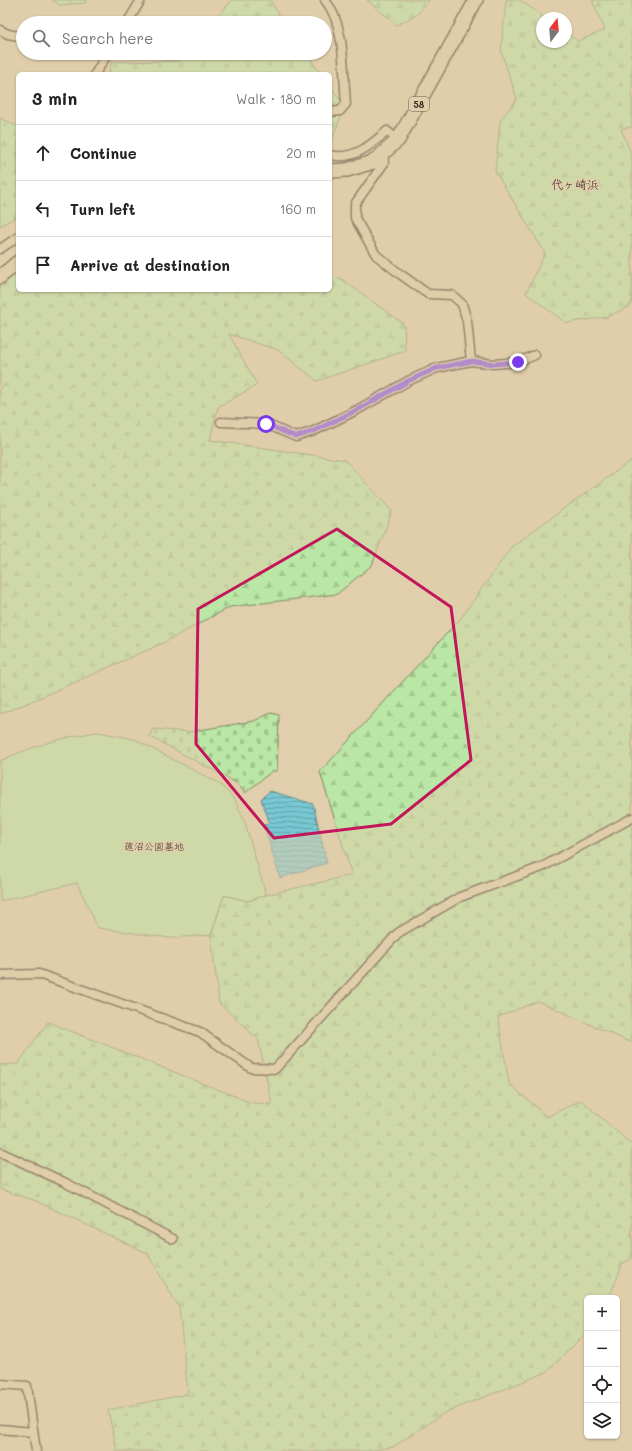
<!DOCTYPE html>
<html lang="en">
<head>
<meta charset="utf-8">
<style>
  :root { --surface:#fff; --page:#f2f2f2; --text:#222; --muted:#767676; --line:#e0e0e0 }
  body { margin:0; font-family:Mali,"Klee One",sans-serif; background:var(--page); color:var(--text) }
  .controls { position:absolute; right:12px; bottom:12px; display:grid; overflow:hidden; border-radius:6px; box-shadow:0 1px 3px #0004 }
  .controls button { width:36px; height:36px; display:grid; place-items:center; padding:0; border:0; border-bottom:1px solid var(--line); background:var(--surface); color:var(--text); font:20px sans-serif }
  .compass { position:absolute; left:536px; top:12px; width:36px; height:36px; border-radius:50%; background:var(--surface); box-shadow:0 1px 3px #0004; rotate:16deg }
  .stop { position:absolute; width:12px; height:12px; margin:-9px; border:3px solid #7c3aed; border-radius:50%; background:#fff }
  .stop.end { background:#7c3aed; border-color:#fff; box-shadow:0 1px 4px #0008 }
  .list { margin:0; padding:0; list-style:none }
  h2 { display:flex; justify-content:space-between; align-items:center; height:52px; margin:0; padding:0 16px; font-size:17px }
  h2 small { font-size:13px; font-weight:400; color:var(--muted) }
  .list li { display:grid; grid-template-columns:26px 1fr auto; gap:12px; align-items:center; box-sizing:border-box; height:56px; padding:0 16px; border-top:1px solid var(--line) }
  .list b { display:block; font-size:15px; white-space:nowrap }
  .list em { font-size:13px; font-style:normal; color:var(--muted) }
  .icon { flex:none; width:22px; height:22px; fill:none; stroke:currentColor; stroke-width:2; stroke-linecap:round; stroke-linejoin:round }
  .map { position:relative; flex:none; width:632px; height:1451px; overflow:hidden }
  .search { position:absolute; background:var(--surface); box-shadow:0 1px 3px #0004; left:16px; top:16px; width:316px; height:44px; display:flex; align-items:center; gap:10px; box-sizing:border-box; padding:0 14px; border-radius:22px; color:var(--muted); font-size:15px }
  .panel { position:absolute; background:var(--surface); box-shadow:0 1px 3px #0004; left:16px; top:72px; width:316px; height:220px; border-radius:6px }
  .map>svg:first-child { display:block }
  .forest { fill:url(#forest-firs); stroke:#7a8862 }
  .cemetery { fill:url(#cemetery-stones); stroke:#7a8862 }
  .green { fill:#bae7a5; stroke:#7a8862 }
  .water { fill:url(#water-rules); stroke:#60898b }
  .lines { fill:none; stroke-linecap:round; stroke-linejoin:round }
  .minor-casing { stroke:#3b2a1e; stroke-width:11 }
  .primary-casing { stroke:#3b2a1e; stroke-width:16 }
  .minor { stroke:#e0ceac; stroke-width:8 }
  .primary { stroke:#e0ceac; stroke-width:13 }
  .route { stroke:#7c3aed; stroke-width:5 }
  .marked { fill:none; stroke:#c2185b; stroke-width:3; stroke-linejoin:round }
  .labels { text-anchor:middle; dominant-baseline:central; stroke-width:3; stroke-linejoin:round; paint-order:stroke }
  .shield { fill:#e0ceac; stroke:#6c5b49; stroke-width:1 }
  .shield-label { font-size:9px; font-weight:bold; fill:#3b2a1e }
  .park-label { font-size:10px; fill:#483d2c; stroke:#e0ceac }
  .quarter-label { font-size:12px; fill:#3b2a1e; stroke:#e0ceac }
</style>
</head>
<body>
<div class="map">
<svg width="632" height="1451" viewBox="0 0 632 1451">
  <defs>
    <pattern id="forest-firs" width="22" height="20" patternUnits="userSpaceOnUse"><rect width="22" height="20" fill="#bae7a5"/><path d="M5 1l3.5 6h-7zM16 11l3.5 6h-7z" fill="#a1c68e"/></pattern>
    <pattern id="cemetery-stones" width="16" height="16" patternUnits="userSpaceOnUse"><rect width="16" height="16" fill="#bae7a5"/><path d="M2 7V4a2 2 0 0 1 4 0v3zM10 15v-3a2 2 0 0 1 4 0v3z" fill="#a1c68e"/></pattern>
    <pattern id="water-rules" width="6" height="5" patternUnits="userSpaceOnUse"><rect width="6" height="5" fill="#78c8d3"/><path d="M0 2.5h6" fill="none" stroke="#64a3ab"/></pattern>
  </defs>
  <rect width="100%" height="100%" fill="#e0ceac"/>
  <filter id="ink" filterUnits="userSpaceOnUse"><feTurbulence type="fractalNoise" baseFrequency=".025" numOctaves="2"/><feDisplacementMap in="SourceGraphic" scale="8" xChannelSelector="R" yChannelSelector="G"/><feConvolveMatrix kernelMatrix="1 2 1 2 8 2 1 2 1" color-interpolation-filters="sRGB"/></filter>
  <g filter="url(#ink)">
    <path class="forest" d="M 52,0 L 87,0 L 85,3 L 59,5 Z
      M 232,0 L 270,0 L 284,23 L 212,23 Z
      M 367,0 L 429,0 L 418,14 L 397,25 Z
      M 506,0 L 520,0 L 545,18 L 542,18 L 542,42 L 566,42 L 566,33 L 578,41 L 605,30 L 592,0 L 632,0 L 632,127 L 621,129 L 631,153 L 632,161 L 632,300 L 630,306 L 607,317 L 566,323 L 526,293 L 545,253 L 495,171 L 500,121 L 517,99 L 501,51 Z
      M 185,53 L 306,53 L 321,74 L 109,74 L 111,62 L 178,61 Z
      M 330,86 L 345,106 L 330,145 Z
      M 0,118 L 18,127 L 18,216 L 0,226 Z
      M 18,272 L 18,290 L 330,290 L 330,277 L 340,278 L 404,324 L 405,351 L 317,381 L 278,350 L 229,334 L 257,385 L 218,407 L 210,440 L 345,460 L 392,511 L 372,565 L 337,594 L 230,607 L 163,643 L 37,699 L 0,714 L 0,286 Z
      M 632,460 L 632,1043 L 538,1001 L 498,1017 L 509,1083 L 547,1117 L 581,1100 L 632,1145 L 632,1259 L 623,1263 L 609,1298 L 587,1298 L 587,1332 L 547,1372 L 444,1413 L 393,1447 L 367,1451 L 117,1451 L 108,1410 L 188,1394 L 179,1307 L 147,1253 L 36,1201 L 0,1189 L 0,1065 L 18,1064 L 48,1022 L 252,1103 L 272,1104 L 258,1039 L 219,1003 L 211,935 L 224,895 L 247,901 L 266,895 L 352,875 L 320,772 L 461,618 L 512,546 Z"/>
    <path class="cemetery" d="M 271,713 L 279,715 L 277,771 L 272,771 L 245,793 L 237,783 L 149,736 L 153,729 L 188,732 L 254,721 Z"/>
    <path class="green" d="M 98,732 L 134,739 L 220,784 L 235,800 L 245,823 L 266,895 L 247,901 L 224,895 L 211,935 L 170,938 L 98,928 L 77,883 L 0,901 L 0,761 C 33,746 62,737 98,732 Z"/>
    <path class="water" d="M 270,791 L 313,804 L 327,863 L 280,878 L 264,825 L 270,823 L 261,799 Z"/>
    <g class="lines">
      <g class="minor-casing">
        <path id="minor" d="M 325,0 C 346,25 343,73 346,104 L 340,111 L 330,112
          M 127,23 L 141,0
          M 0,30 L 8,34 L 23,37
          M 93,53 L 106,56
          M 95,74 L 108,53
          M 383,154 L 384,163 L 355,204 L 355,218 L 376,255 L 400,274 L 428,294 L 452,295 L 462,304 L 467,321 L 471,361
          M 330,155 C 353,161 371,145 387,131 L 398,140
          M 0,249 L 18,237
          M 221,422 L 266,424 L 296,437 L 314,431 L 357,410 L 410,380 L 437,368 L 471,361 L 494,364 L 518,362 L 535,355
          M 0,975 L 39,974 L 200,1032 L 251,1068 L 275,1069 L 398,933 L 460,897 L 542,867 L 632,818
          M 0,1152 L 64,1182 L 173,1239
          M 0,1384 L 27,1386 L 36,1451
          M 0,1429 L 33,1432"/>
      </g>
      <g class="primary-casing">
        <path id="primary" d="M 330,171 L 347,170 L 373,162 L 398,140 L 476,0
          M 0,277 L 18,262"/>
      </g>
      <use href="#minor" class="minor"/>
      <use href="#primary" class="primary"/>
    </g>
  </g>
  <g class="lines" filter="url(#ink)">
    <path class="route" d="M 266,424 L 296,437 L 314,431 L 357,410 L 410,380 L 437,368 L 472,361 L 494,364 L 518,362"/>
  </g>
  <path d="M0 0H632V1451H0ZM 337,529 L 451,607 L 471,760 L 391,824 L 274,838 L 196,744 L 198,609 Z" fill="#e0ceac" fill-opacity=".55" fill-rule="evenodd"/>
  <path class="marked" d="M 337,529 L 451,607 L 471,760 L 391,824 L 274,838 L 196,744 L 198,609 Z"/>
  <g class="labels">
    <rect class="shield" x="409" y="97" width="20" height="14" rx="3"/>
    <g class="shield-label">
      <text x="419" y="104">58</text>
    </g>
    <g class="park-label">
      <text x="154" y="846">蓮沼公園墓地</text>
    </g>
    <g class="quarter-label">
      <text x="575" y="184">代ヶ崎浜</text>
    </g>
  </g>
</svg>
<div class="controls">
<button>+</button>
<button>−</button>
<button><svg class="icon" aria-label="locate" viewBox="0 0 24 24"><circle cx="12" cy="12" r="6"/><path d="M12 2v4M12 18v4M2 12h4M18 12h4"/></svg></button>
<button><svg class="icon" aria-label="layers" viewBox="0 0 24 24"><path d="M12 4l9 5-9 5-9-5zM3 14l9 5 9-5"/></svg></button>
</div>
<svg class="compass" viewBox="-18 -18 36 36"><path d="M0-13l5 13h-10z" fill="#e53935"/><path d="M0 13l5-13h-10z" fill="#767676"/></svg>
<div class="stop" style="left:266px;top:424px"></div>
<div class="stop end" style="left:518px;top:362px"></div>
<div class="search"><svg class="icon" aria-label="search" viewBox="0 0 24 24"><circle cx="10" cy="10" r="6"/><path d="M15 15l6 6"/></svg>Search here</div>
<section class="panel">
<h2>3 min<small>Walk · 180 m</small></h2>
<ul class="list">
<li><svg class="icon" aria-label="ahead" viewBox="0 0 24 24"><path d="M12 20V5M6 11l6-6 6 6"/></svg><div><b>Continue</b></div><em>20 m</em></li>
<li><svg class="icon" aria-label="left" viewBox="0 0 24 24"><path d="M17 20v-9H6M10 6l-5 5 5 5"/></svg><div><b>Turn left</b></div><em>160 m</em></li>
<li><svg class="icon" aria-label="arrive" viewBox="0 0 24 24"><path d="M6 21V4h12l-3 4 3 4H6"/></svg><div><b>Arrive at destination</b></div></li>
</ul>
</section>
</div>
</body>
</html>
